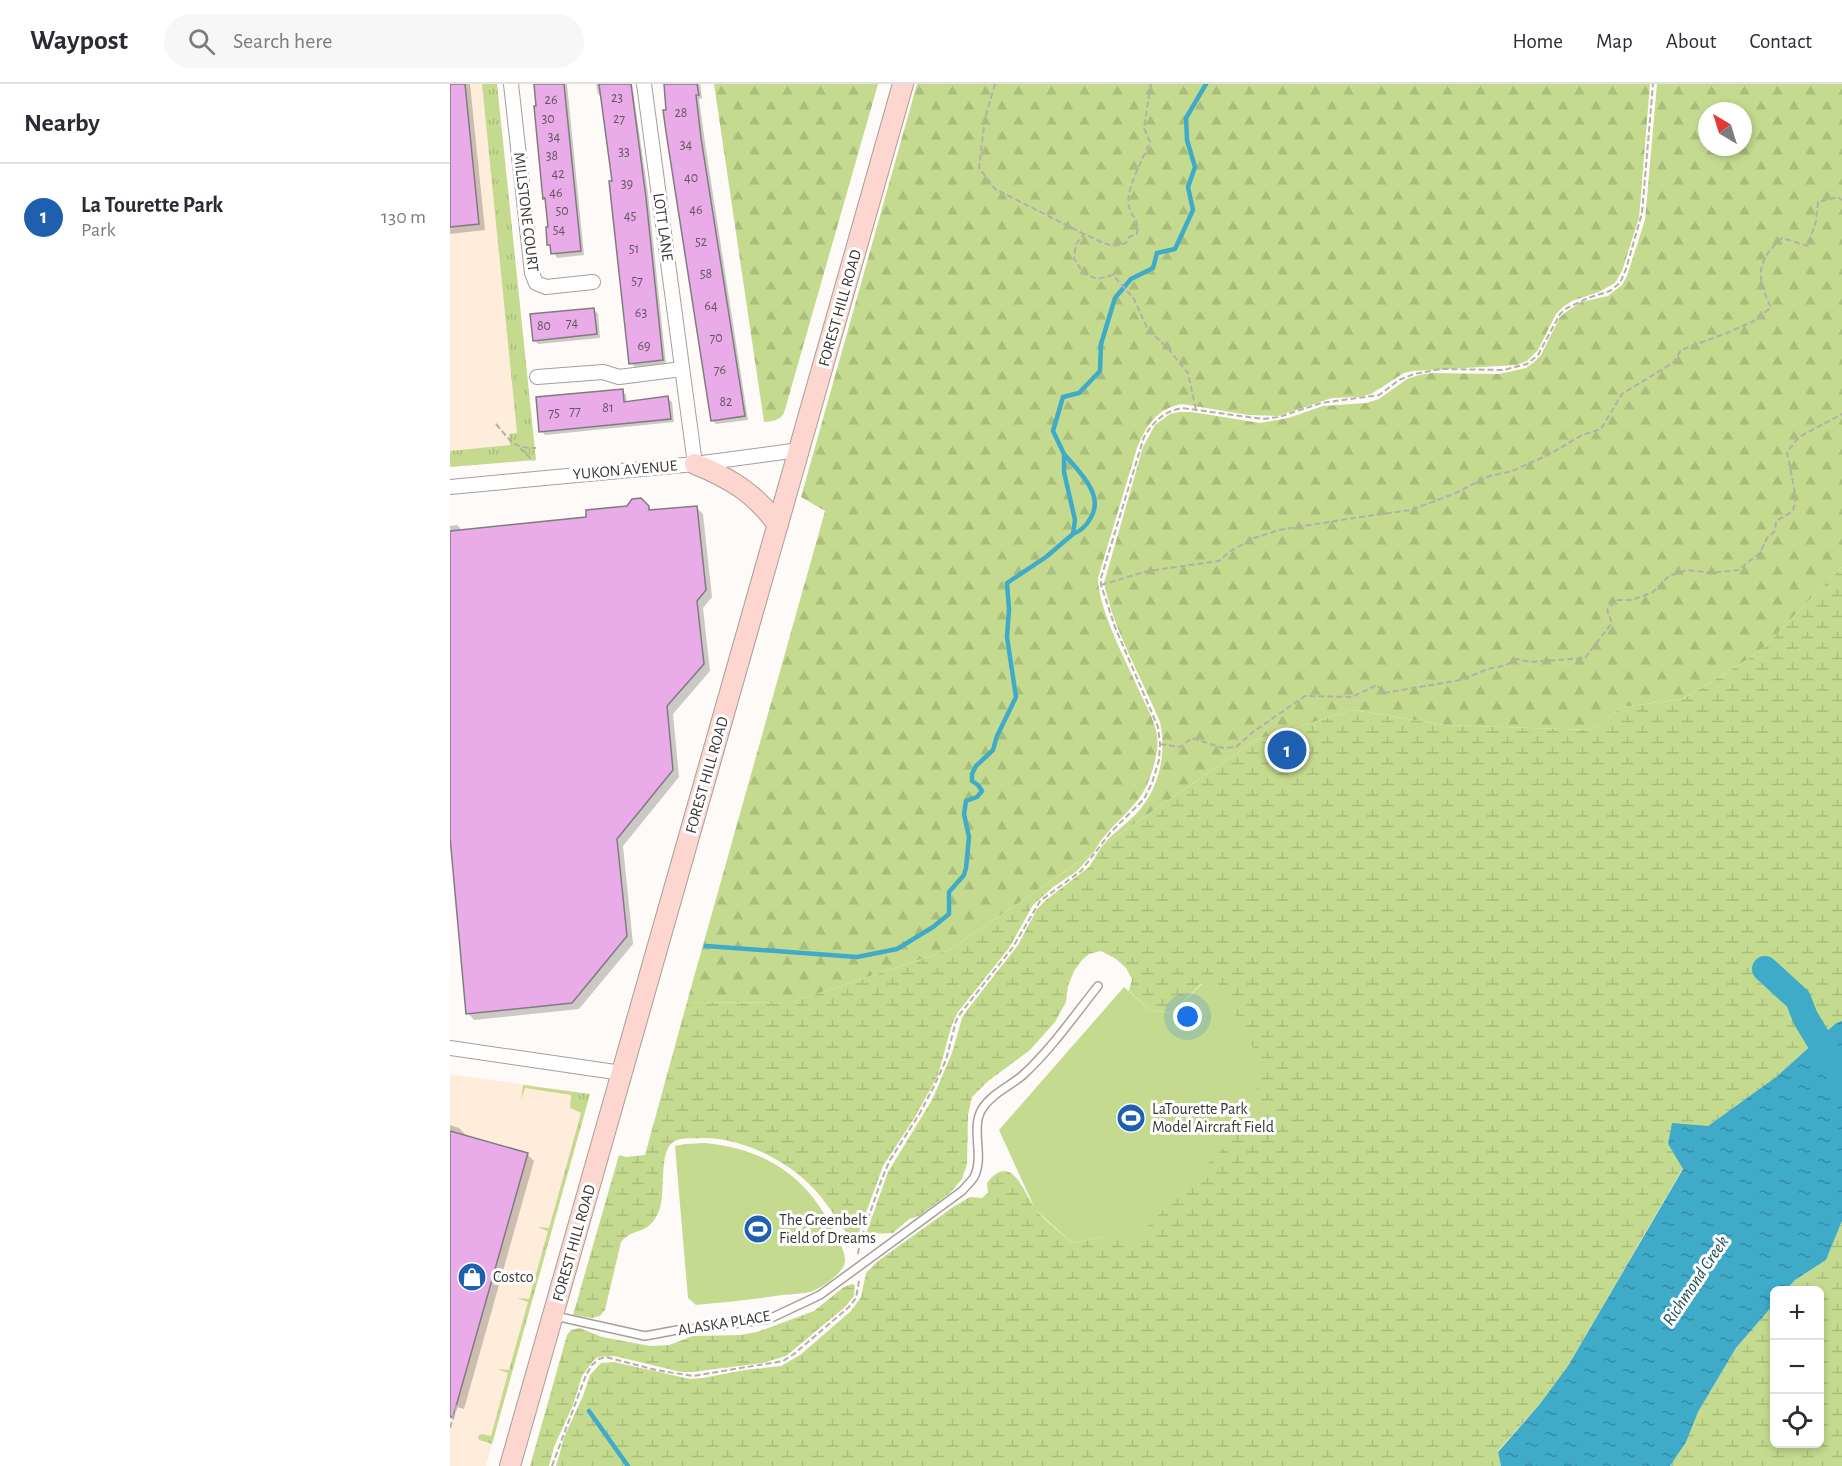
<!DOCTYPE html>
<html lang="en">
<head>
<meta charset="utf-8">
<style>
  :root { --surface:#fff; --page:#f7f7f7; --text:#2b2b33; --muted:#7c7c81; --line:#e1e1e2; --accent:#1e5fb0 }
  body { margin:0; font-family:"Alegreya Sans",sans-serif; background:var(--page); color:var(--text) }
  .controls { position:absolute; right:18px; bottom:18px; display:grid; overflow:hidden; border-radius:9px; box-shadow:0 3px 9px #0003 }
  .controls button { width:54px; height:54px; display:grid; place-items:center; padding:0; border:0; border-bottom:2px solid var(--line); background:var(--surface); color:var(--text); font:30px sans-serif }
  .compass { position:absolute; left:1248px; top:18px; width:54px; height:54px; border-radius:50%; background:var(--surface); box-shadow:0 3px 9px #0003; rotate:322deg }
  .you { position:absolute; left:738px; top:933px; width:21px; height:21px; margin:-15px; border:4px solid #fff; border-radius:50%; background:#1a73e8; box-shadow:0 0 0 9px #1a73e833 }
  .badge { display:grid; place-items:center; width:39px; height:39px; border-radius:50%; background:var(--accent); color:#fff; font-size:20px; font-weight:700 }
  .pin { position:absolute; translate:-50% -50%; border:3px solid #fff; box-shadow:0 2px 6px #0006 }
  .list { margin:0; padding:0; list-style:none }
  h2 { display:flex; justify-content:space-between; align-items:center; height:78px; margin:0; padding:0 24px; font-size:26px }
  h2 small { font-size:20px; font-weight:400; color:var(--muted) }
  .list li { display:grid; grid-template-columns:39px 1fr auto; gap:18px; align-items:center; box-sizing:border-box; height:108px; padding:0 24px; border-top:2px solid var(--line) }
  .list b { display:block; font-size:22px; white-space:nowrap }
  .list p { margin:0; font-size:20px; white-space:nowrap; color:var(--muted) }
  .list em { font-size:20px; font-style:normal; color:var(--muted) }
  .icon { flex:none; width:33px; height:33px; fill:none; stroke:currentColor; stroke-width:2; stroke-linecap:round; stroke-linejoin:round }
  .map { position:relative; flex:none; width:1392px; height:1382px; overflow:hidden }
  header { display:flex; align-items:center; gap:36px; box-sizing:border-box; height:84px; padding:0 30px; background:var(--surface); border-bottom:2px solid var(--line) }
  header strong { font-size:28px }
  nav { display:flex; gap:33px; margin-inline-start:auto; font-size:21px }
  .search { width:420px; height:54px; background:var(--page); display:flex; align-items:center; gap:15px; box-sizing:border-box; padding:0 21px; border-radius:33px; color:var(--muted); font-size:22px }
  main { display:flex }
  aside { flex:1; background:var(--surface) }
  .map>svg:first-child { display:block }
  .commercial { fill:#ffeddc }
  .grass { fill:url(#grass-tufts) }
  .forest { fill:url(#forest-firs); fill-rule:evenodd }
  .wetland { fill:url(#wetland-marsh) }
  .pitch { fill:#c4db8f }
  .water { fill:url(#water-ripples) }
  .shadow { fill:#0003 }
  .lines { fill:none; stroke-linecap:round; stroke-linejoin:round }
  .stream { stroke:#3fabc9; stroke-width:4.5 }
  .river { stroke:#3fabc9; stroke-width:26 }
  .building { fill:#e9ace8; stroke:#807b80; stroke-width:1.5 }
  .lane-casing { stroke:#a69f9b; stroke-width:10 }
  .street-casing { stroke:#a69f9b; stroke-width:16 }
  .secondary-casing { stroke:#a69f9b; stroke-width:22 }
  .path { stroke:#b3afac; stroke-width:2; stroke-dasharray:6 3; stroke-linecap:butt }
  .lane { stroke:#fff; stroke-width:7 }
  .street { stroke:#fff; stroke-width:14 }
  .secondary { stroke:#fcd6cf; stroke-width:20 }
  .labels { text-anchor:middle; dominant-baseline:central; stroke-width:6; stroke-linejoin:round; paint-order:stroke }
  .number-label { font-size:14px; fill:#665562 }
  .street-label { font-size:16px; fill:#3b3836; stroke:#fff }
  .poi-label { font-size:16px; fill:#3b3836; stroke:#fff; text-anchor:start }
  .water-label { font-size:18px; font-style:italic; fill:#224f5d; stroke:#fff }
</style>
</head>
<body>
<header>
<strong>Waypost</strong>
<div class="search"><svg class="icon" aria-label="search" viewBox="0 0 24 24"><circle cx="10" cy="10" r="6"/><path d="M15 15l6 6"/></svg>Search here</div>
<nav><a>Home</a><a>Map</a><a>About</a><a>Contact</a></nav>
</header>
<main>
<aside>
<h2>Nearby<small></small></h2>
<ul class="list">
<li><span class="badge">1</span><div><b>La Tourette Park</b><p>Park</p></div><em>130 m</em></li>
</ul>
</aside>
<div class="map">
<svg width="1392" height="1382" viewBox="0 0 1392 1382">
  <defs>
    <pattern id="grass-tufts" width="24" height="20" patternUnits="userSpaceOnUse" patternTransform="scale(1.5)"><rect width="24" height="20" fill="#c4db8f"/><path d="M3 7l-1-3M5 7V3M7 7l1-3M15 17l-1-3M17 17v-4M19 17l1-3" fill="none" stroke="#a9bd7c"/></pattern>
    <pattern id="forest-firs" width="22" height="20" patternUnits="userSpaceOnUse" patternTransform="scale(1.5)"><rect width="22" height="20" fill="#c4db8f"/><path d="M5 1l3.5 6h-7zM16 11l3.5 6h-7z" fill="#a9bd7c"/></pattern>
    <pattern id="wetland-marsh" width="20" height="14" patternUnits="userSpaceOnUse" patternTransform="scale(1.5)"><rect width="20" height="14" fill="#c4db8f"/><path d="M1 5h8M5 5V1M11 12h8M15 12V8" fill="none" stroke="#a9bd7c"/></pattern>
    <pattern id="water-ripples" width="26" height="14" patternUnits="userSpaceOnUse" patternTransform="scale(1.5)"><rect width="26" height="14" fill="#3fabc9"/><path d="M2 4q2-2 4 0t4 0M15 11q2-2 4 0t4 0" fill="none" stroke="#368ca4"/></pattern>
  </defs>
  <rect width="100%" height="100%" fill="#fefaf7"/>
  <path class="commercial" d="M 0,0 L 47,0 L 86,376 L 0,383 Z
    M 0,990 L 140,1010 L 36,1382 L 0,1382 Z"/>
  <path class="grass" d="M 32,0 L 47,0 L 86,376 L 0,383 L 0,367 L 60,361 L 59,350 L 67,349 Z
    M 73,1001 L 140,1010 L 42,1360 L 29,1356 L 28,1352 L 32,1350 L 41,1352 L 58,1289 L 47,1285 L 59,1286 L 78,1218 L 67,1214 L 79,1215 L 98,1147 L 87,1143 L 99,1144 L 131,1029 L 120,1024 L 121,1011 L 75,1004 L 71,1016 Z"/>
  <path class="forest" d="M 264,0 L 428,0 L 334,329 C 329,337 323,337 314,338 Z
    M 467,0 L 1200,0 L 1189,134 L 1172,187 L 1165,199 L 1149,208 L 1122,217 L 1113,223 L 1106,230 L 1088,266 L 1077,277 L 1067,281 L 963,287 L 954,289 L 921,310 L 909,313 L 882,314 L 828,332 L 798,331 L 732,320 C 707,324 696,342 687,364 L 648,494 C 649,529 678,580 692,613 C 698,625 705,638 707,652 C 709,667 704,682 699,696 C 688,726 658,740 644,768 L 499,866 L 339,919 L 237,918 L 375,427 L 351,413 Z
    M 1207,0 L 1392,0 L 1392,483 L 1308,569 L 1233,615 L 1172,623 L 1142,646 L 995,641 L 903,626 L 806,656 L 652,762 C 662,750 675,741 686,730 C 709,706 717,670 710,638 C 691,592 664,547 654,499 L 693,363 L 705,341 L 720,330 L 730,328 L 742,328 L 810,339 L 838,334 L 873,322 L 916,319 L 929,315 L 957,295 L 969,291 L 982,289 L 1049,290 L 1076,284 L 1084,278 L 1091,271 L 1110,233 L 1116,228 L 1131,218 L 1158,212 L 1172,201 L 1177,192 L 1195,136 ZM 1257,27 L 1293,27 L 1293,63 L 1257,63 Z"/>
  <path class="wetland" d="M 1392,483 L 1392,937 L 1386,939 L 1326,993 L 1258,1042 L 1218,1060 L 1233,1084 L 1118,1282 L 1089,1321 L 1048,1367 L 1051,1382 L 106,1382 L 115,1351 L 133,1312 L 140,1291 L 151,1279 L 164,1278 L 240,1295 L 253,1294 L 295,1286 L 331,1282 L 350,1271 L 401,1227 L 411,1213 L 416,1189 L 428,1177 L 503,1123 L 520,1113 L 532,1114 L 538,1109 L 537,1099 C 563,1065 574,1112 587,1127 C 597,1138 610,1148 622,1159 L 653,1153 L 687,1153 L 752,899 L 721,929 L 700,926 L 679,907 L 682,895 L 676,884 L 666,875 L 651,867 L 639,870 L 632,876 L 624,887 L 618,902 L 616,918 L 605,938 L 580,966 L 537,998 L 522,1013 L 518,1031 L 517,1080 L 512,1095 L 500,1109 L 469,1132 L 459,1135 L 443,1149 L 416,1150 L 438,1088 L 482,1016 L 502,969 L 512,934 L 518,925 L 568,861 L 587,825 L 596,816 L 639,783 L 652,762 L 806,656 L 903,626 L 995,641 L 1142,646 L 1172,623 L 1233,615 L 1308,569 Z
    M 644,768 L 627,787 L 603,803 L 583,821 L 559,864 L 508,928 L 502,940 L 488,991 L 465,1033 L 433,1082 L 408,1151 L 396,1148 C 385,1133 376,1117 363,1104 C 338,1076 289,1053 252,1054 C 242,1055 228,1052 221,1060 C 209,1072 216,1109 209,1127 C 198,1153 184,1142 171,1158 L 155,1226 L 150,1232 L 142,1234 L 123,1231 L 169,1071 L 176,1073 L 195,1071 L 237,918 L 339,919 L 499,866 Z
    M 1392,1137 L 1392,1382 L 1220,1382 L 1235,1358 L 1248,1328 L 1286,1264 L 1324,1220 L 1324,1360 L 1370,1360 L 1370,1206 L 1336,1206 L 1345,1196 L 1376,1176 Z
    M 402,1200 L 405,1201 L 404,1212 L 395,1223 L 336,1272 L 313,1279 L 242,1288 L 231,1288 L 164,1272 L 148,1273 L 143,1277 L 132,1292 L 123,1321 L 104,1363 L 99,1382 L 80,1382 L 117,1251 L 121,1246 L 130,1244 L 152,1253 L 200,1262 L 219,1261 L 243,1252 L 290,1251 L 307,1248 L 364,1227 L 394,1203 Z"/>
  <path class="pitch" d="M 767,898 L 815,985 L 805,1000 L 814,1022 L 687,1153 L 653,1153 L 622,1159 L 585,1125 L 549,1046 L 674,903 L 700,926 L 721,929 L 753,899 Z
    M 255,1059 C 321,1066 360,1095 388,1155 C 392,1164 399,1176 392,1185 C 386,1193 373,1203 363,1207 C 354,1210 342,1210 332,1211 C 303,1216 275,1218 246,1221 L 238,1214 L 225,1062 L 235,1060 Z"/>
  <path class="water" d="M 1392,937 L 1392,1137 L 1376,1176 L 1345,1196 L 1336,1206 L 1324,1206 L 1324,1220 L 1286,1264 L 1248,1328 L 1236,1358 L 1220,1382 L 1051,1382 L 1048,1368 L 1089,1321 L 1118,1282 L 1233,1085 L 1218,1060 L 1222,1039 L 1258,1042 L 1326,993 L 1386,939 Z"/>
  <path class="shadow" d="M 0,0 L 20,0 L 35,146 L 0,150 Z
    M 86,0 L 117,0 L 134,171 L 107,174 L 99,160 L 100,144 L 97,117 L 94,114 Z
    M 146,0 L 182,0 L 198,109 L 216,280 L 185,283 L 181,279 L 163,98 L 153,15 L 148,10 Z
    M 215,0 L 250,0 L 252,14 L 249,15 L 255,59 L 298,336 L 266,340 L 262,336 Z
    M 144,225 L 148,230 L 150,254 L 88,260 L 84,256 Z
    M 172,306 L 176,311 L 177,319 L 217,314 L 222,318 L 224,338 L 95,351 L 91,347 Z
    M 191,415 L 202,427 L 246,423 L 253,430 L 262,513 L 253,524 L 260,587 L 223,630 L 229,693 L 173,762 L 183,860 L 129,925 L 24,936 L 18,929 L 0,736 L 0,442 L 7,441 L 13,447 L 138,435 L 178,424 Z
    M 0,1041 L 9,1044 L 16,1051 L 15,1053 L 77,1070 L 84,1077 L 14,1325 L 0,1321 Z"/>
  <g class="lines">
    <path class="stream" d="M 614,370 C 628,387 656,411 640,435 C 636,442 631,447 623,450
      M 256,862 L 407,873 L 447,865 L 483,843 L 499,830 L 499,808 L 514,791 L 516,784 L 519,753 L 514,730 L 516,717 L 527,713 L 532,707 L 528,701 L 522,697 L 522,690 L 526,682 L 543,666 L 547,652 L 566,613 L 557,553 L 559,525 L 557,499 L 596,473 L 623,450 L 625,436 L 614,388 L 614,370 L 603,347 L 613,313 L 629,309 L 650,287 L 651,260 L 665,214 L 681,195 L 703,184 L 707,169 L 725,165 L 743,126 L 738,103 L 745,83 L 737,56 L 736,34 L 756,0
      M 139,1327 L 178,1382"/>
    <path class="river" d="M 1315,885 L 1348,915 L 1355,933 L 1392,995"/>
  </g>
  <path class="building" d="M 0,0 L 15,0 L 29,140 L 0,143 Z
    M 84,0 L 114,0 L 131,167 L 101,170 L 100,161 L 97,161 L 96,143 L 98,143 L 95,114 L 93,115 L 92,106 L 84,22 L 86,22 Z
    M 149,0 L 181,0 L 196,114 L 213,276 L 179,280 L 159,97 L 162,97 Z
    M 214,0 L 247,0 L 249,11 L 246,11 L 251,54 L 295,332 L 261,337 L 216,48 L 213,26 L 216,26 Z
    M 144,224 L 147,250 L 83,257 L 80,230 Z
    M 173,305 L 174,318 L 218,312 L 221,335 L 89,348 L 86,313 Z
    M 191,414 L 199,422 L 199,426 L 247,422 L 256,506 L 247,517 L 254,580 L 217,622 L 223,686 L 167,755 L 177,852 L 122,919 L 16,930 L 0,753 L 0,447 L 136,433 L 136,426 L 177,422 L 182,415 Z
    M 0,1047 L 78,1069 L 3,1333 L 0,1333 Z"/>
  <g class="lines">
    <g class="lane-casing">
      <path id="lane" d="M 105,1232 L 195,1252 L 227,1246 L 262,1243 L 319,1235 L 370,1211 L 512,1107 C 516,1102 521,1098 524,1093 C 535,1072 520,1045 532,1025 C 542,1009 561,1002 574,990 C 602,964 624,932 648,902"/>
    </g>
    <g class="street-casing">
      <path id="street" d="M 61,0 L 82,189 L 86,199 L 96,203 L 143,198
        M 194,0 L 245,380
        M 87,293 L 153,288 L 169,293 L 232,285
        M 0,403 L 245,380 L 349,366
        M 0,964 L 172,989"/>
    </g>
    <g class="secondary-casing">
      <path id="secondary" d="M 245,380 C 280,394 306,410 328,441
        M 60,1382 L 453,0"/>
    </g>
    <path class="path" d="M 545,0 L 535,34 L 529,84 L 545,105 L 634,150
      M 701,0 L 694,44 L 700,58 C 693,75 675,105 679,123 C 682,135 689,133 687,150 L 679,153 L 676,159 C 661,166 649,156 634,150 L 626,160 L 624,174 L 633,189 L 647,195 L 663,191 L 684,215 L 698,246 L 717,263 L 738,289 L 746,326
      M 46,340 C 61,357 62,364 86,364
      M 70,364 L 83,377
      M 651,501 L 698,487 L 769,477 L 779,468 L 804,454 L 829,446 L 904,434 L 961,426 L 1006,409 L 1036,393 L 1062,387 L 1100,370 L 1132,351 L 1151,345 L 1172,310 L 1224,278 L 1231,266 L 1277,249 L 1306,236 L 1321,223 C 1306,193 1306,177 1332,154 L 1358,162 L 1366,137 L 1368,118 L 1388,113 L 1392,116
      M 710,660 L 730,663 L 742,654 L 773,664 L 786,663 L 803,648 L 855,612 L 902,613 L 927,601 L 934,609 L 1011,596 L 1038,585 L 1056,581 L 1067,575 L 1081,578 L 1135,574 L 1162,539 L 1157,526 L 1166,516 L 1182,516 L 1203,508 L 1219,492 L 1237,486 L 1261,489 L 1288,486 L 1310,469 L 1317,454 L 1325,447 L 1326,437 L 1343,427 L 1346,414 L 1337,368 L 1349,353 L 1392,330
      M 408,1170 L 410,1158 L 431,1097 L 440,1076 L 470,1029 L 484,1002 L 496,976 L 506,937 L 510,930 L 563,863 L 590,817 L 631,787 L 660,749 L 694,715 L 702,699 L 709,676 L 710,660 L 708,643 L 665,543 L 651,501 L 651,494 L 694,353 C 704,337 713,328 732,324 L 813,335 L 829,333 L 871,319 L 929,311 L 949,296 L 964,290 L 991,285 L 1054,286 L 1077,280 L 1088,271 L 1110,230 L 1117,224 L 1138,214 L 1160,207 L 1170,199 L 1176,185 L 1192,129 L 1203,0
      M 0,1344 L 7,1321
      M 102,1382 L 136,1291 L 142,1281 L 149,1275 L 156,1273 L 206,1286 L 243,1292 L 333,1277 L 344,1270 L 399,1223 L 406,1214 L 409,1197"/>
    <use href="#lane" class="lane"/>
    <use href="#street" class="street"/>
    <use href="#secondary" class="secondary"/>
  </g>
  <defs>
    <g id="stadium-disc" transform="scale(1.5)"><circle r="9.5" fill="#1e5fb0" stroke="#fff"/><path d="M0-5a6.5 5 0 1 0 0 10a6.5 5 0 1 0 0-10ZM-3.5-1.8h7v3.6h-7Z" fill="#fff"/></g>
    <g id="shop-disc" transform="scale(1.5)"><circle r="9.5" fill="#1e5fb0" stroke="#fff"/><path d="M-5-2.5h2.3a2.7 3.5 0 0 1 5.4 0H5L5.5 6h-11ZM-1.5-2.5h3a1.5 2.3 0 0 0-3 0Z" fill="#fff"/></g>
  </defs>
  <g fill-rule="evenodd">
    <use href="#stadium-disc" x="681" y="1034"/>
    <use href="#stadium-disc" x="308" y="1145"/>
    <use href="#shop-disc" x="22" y="1193"/>
  </g>
  <g class="labels">
    <g class="number-label">
      <text x="167" y="14">23</text>
      <text x="101" y="16">26</text>
      <text x="231" y="29">28</text>
      <text x="98" y="35">30</text>
      <text x="169" y="35">27</text>
      <text x="104" y="53">34</text>
      <text x="236" y="61">34</text>
      <text x="174" y="68">33</text>
      <text x="102" y="72">38</text>
      <text x="108" y="90">42</text>
      <text x="241" y="94">40</text>
      <text x="177" y="100">39</text>
      <text x="106" y="109">46</text>
      <text x="246" y="126">46</text>
      <text x="112" y="127">50</text>
      <text x="180" y="132">45</text>
      <text x="109" y="146">54</text>
      <text x="251" y="158">52</text>
      <text x="184" y="165">51</text>
      <text x="256" y="190">58</text>
      <text x="187" y="197">57</text>
      <text x="261" y="222">64</text>
      <text x="191" y="229">63</text>
      <text x="122" y="239">74</text>
      <text x="94" y="242">80</text>
      <text x="266" y="254">70</text>
      <text x="194" y="262">69</text>
      <text x="270" y="286">76</text>
      <text x="276" y="318">82</text>
      <text x="158" y="324">81</text>
      <text x="125" y="327">77</text>
      <text x="104" y="329">75</text>
    </g>
    <g class="street-label">
      <text transform="translate(76 128) rotate(83)">MILLSTONE COURT</text>
      <text transform="translate(213 143) rotate(82)">LOTT LANE</text>
      <text transform="translate(390 224) rotate(-74)">FOREST HILL ROAD</text>
      <text transform="translate(175 386) rotate(-5)">YUKON AVENUE</text>
      <text transform="translate(257 691) rotate(-74)">FOREST HILL ROAD</text>
      <text transform="translate(124 1159) rotate(-74)">FOREST HILL ROAD</text>
      <text transform="translate(274 1239) rotate(-9)">ALASKA PLACE</text>
    </g>
    <g class="poi-label">
      <text x="702" y="1025">LaTourette Park<tspan x="702" dy="18">Model Aircraft Field</tspan></text>
      <text x="329" y="1136">The Greenbelt<tspan x="329" dy="18">Field of Dreams</tspan></text>
      <text x="43" y="1193">Costco</text>
    </g>
    <g class="water-label">
      <text transform="translate(1246 1197) rotate(-56)">Richmond Creek</text>
    </g>
  </g>
</svg>
<div class="controls">
<button>+</button>
<button>−</button>
<button><svg class="icon" aria-label="locate" viewBox="0 0 24 24"><circle cx="12" cy="12" r="6"/><path d="M12 2v4M12 18v4M2 12h4M18 12h4"/></svg></button>
</div>
<svg class="compass" viewBox="-18 -18 36 36"><path d="M0-13l5 13h-10z" fill="#e53935"/><path d="M0 13l5-13h-10z" fill="#7c7c81"/></svg>
<div class="you"></div>
<div class="pin badge" style="left:837px;top:666px">1</div>
</div>
</main>
</body>
</html>
